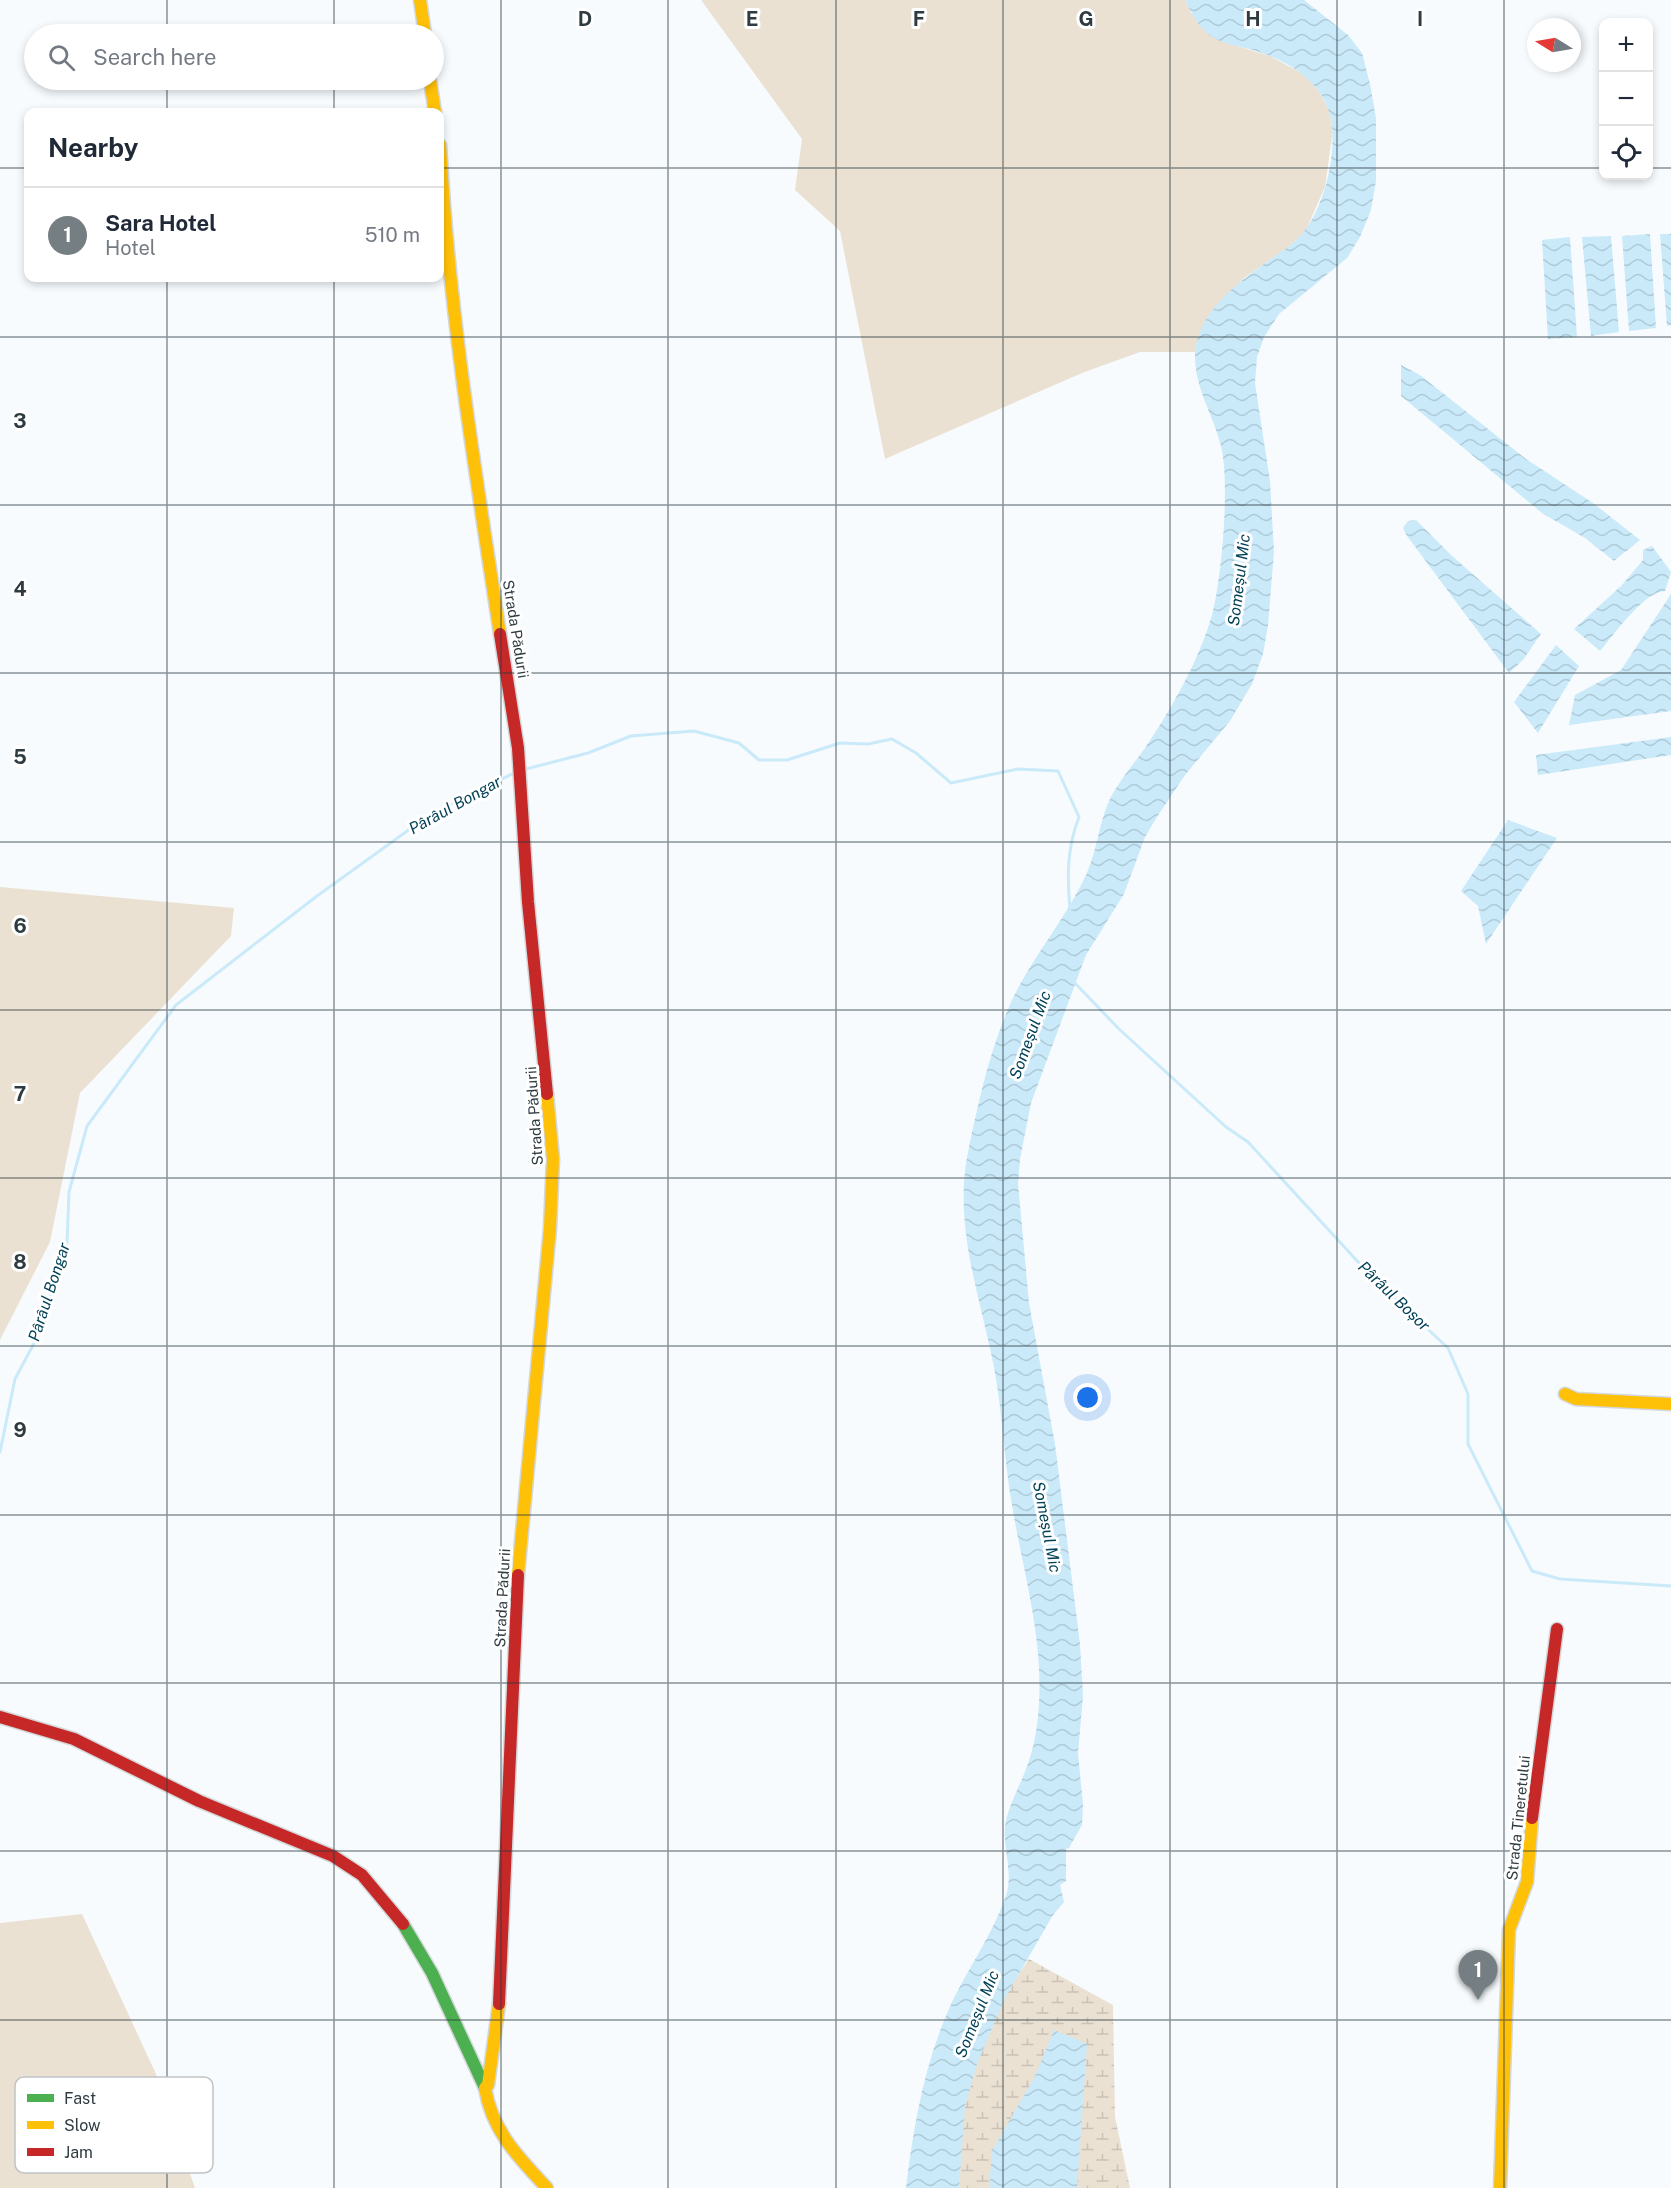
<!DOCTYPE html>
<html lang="en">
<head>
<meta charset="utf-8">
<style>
  :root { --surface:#fff; --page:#f6f6f7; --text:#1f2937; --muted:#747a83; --line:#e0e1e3; --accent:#747e83 }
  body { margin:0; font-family:"Public Sans",sans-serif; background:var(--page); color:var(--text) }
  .controls { position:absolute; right:18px; top:18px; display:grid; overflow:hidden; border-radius:12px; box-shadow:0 3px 9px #0003 }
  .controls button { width:54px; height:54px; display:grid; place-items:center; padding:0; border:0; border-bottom:2px solid var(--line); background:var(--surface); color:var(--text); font:30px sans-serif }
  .compass { position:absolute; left:1527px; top:18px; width:54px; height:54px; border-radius:50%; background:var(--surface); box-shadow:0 3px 9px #0003; rotate:281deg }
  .you { position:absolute; left:1088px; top:1398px; width:21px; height:21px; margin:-15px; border:4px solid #fff; border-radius:50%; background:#1a73e8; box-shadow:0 0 0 9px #1a73e833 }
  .badge { display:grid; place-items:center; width:39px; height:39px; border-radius:50%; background:var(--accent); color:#fff; font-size:20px; font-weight:700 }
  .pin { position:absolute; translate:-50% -50px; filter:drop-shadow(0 2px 3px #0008) }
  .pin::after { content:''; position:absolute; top:32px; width:21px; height:18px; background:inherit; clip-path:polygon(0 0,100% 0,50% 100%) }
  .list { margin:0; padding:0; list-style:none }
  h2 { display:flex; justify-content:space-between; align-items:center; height:78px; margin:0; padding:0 24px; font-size:26px }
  h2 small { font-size:20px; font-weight:400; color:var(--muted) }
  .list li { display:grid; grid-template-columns:39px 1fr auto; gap:18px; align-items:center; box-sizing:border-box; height:96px; padding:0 24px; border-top:2px solid var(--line) }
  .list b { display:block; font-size:22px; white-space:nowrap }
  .list p { margin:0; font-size:20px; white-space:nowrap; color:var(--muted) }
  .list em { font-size:20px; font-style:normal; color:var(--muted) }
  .icon { flex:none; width:33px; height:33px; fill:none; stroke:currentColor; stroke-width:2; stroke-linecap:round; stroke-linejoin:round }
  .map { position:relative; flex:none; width:1671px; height:2188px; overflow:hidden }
  .search { position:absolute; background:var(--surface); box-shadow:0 3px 9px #0003; left:24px; top:24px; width:420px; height:66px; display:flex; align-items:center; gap:15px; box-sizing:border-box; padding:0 21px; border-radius:33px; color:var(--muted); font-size:22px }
  .panel { position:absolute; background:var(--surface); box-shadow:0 3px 9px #0003; left:24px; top:108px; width:420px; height:174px; border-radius:12px }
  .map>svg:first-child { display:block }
  .grass { fill:#ebe1d3 }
  .wetland { fill:url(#wetland-marsh) }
  .water { fill:url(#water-waves) }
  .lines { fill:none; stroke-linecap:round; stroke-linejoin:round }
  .stream { stroke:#caeafa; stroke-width:3 }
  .fast-casing { stroke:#d4d8da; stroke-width:15 }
  .slow-casing { stroke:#d4d8da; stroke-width:15 }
  .jam-casing { stroke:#d4d8da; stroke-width:15 }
  .fast { stroke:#4caf50; stroke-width:12 }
  .slow { stroke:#ffc107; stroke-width:12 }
  .jam { stroke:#c62828; stroke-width:12 }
  .grid { fill:none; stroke:#2e3b41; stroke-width:1.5; stroke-opacity:0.55 }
  .labels { text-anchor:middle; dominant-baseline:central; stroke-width:6; stroke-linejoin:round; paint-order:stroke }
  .street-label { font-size:15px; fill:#2e3b41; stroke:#fff }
  .water-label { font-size:16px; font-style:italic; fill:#024258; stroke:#fff }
  .key { fill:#fff; stroke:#c0c4c6; stroke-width:1.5 }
  .key-label { font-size:16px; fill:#2e3b41 }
  .grid-label { font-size:20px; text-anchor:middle; font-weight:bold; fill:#2e3b41; stroke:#fff; stroke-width:6; stroke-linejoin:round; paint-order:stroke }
</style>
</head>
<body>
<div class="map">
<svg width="1671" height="2188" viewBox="0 0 1671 2188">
  <defs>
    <pattern id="wetland-marsh" width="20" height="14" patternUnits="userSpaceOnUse" patternTransform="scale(1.5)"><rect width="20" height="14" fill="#ebe1d3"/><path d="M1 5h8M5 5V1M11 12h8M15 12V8" fill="none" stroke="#cac2b6"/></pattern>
    <pattern id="water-waves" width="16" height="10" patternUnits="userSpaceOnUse" patternTransform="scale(1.5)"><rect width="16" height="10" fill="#caeafa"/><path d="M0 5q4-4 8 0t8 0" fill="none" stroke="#aecad8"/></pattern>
  </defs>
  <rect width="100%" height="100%" fill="#f7fbfd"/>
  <path class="grass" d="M 701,0 L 1185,0 L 1191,13 L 1234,45 L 1270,56 L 1305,75 L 1320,93 L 1329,110 L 1333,130 L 1325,187 L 1305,232 L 1291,245 L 1244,278 L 1215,308 L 1198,338 L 1195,352 L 1140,352 L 1082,373 L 885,459 L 840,231 L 795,190 L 802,139 Z
    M 0,887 L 234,908 L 231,936 L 80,1093 L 50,1242 L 0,1340 Z
    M 82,1914 L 156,2074 L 195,2188 L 0,2188 L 0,1923 Z"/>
  <path class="wetland" d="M 1029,1959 L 1113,2005 L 1115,2117 L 1130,2188 L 959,2188 C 960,2155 961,2120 969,2088 C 979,2043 1003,1996 1029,1959 Z"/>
  <path class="water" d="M 1185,0 L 1304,0 L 1348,35 L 1362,53 L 1370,84 L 1376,118 L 1376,181 L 1371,210 L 1360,237 L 1347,258 L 1279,314 L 1264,337 L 1257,357 L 1255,383 L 1270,481 L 1274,552 L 1268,625 L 1263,654 L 1252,684 L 1230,721 L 1185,775 L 1157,817 L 1145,837 L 1124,894 L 1086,955 L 1031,1103 L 1020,1159 L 1018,1183 L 1029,1303 L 1055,1444 L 1080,1644 L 1083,1696 L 1078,1753 L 1083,1805 L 1082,1825 L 1069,1848 L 1066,1849 L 1066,1881 L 1060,1885 L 1064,1902 L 1053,1915 L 1005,1998 L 977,2064 L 965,2107 L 959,2188 L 906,2188 C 913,2129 924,2066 948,2011 C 965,1972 995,1932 1007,1892 C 1013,1868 1001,1843 1006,1820 C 1010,1804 1018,1789 1024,1774 C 1033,1753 1038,1727 1039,1703 C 1043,1639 1024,1574 1013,1511 C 1004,1464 1003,1415 994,1367 C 980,1296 953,1225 968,1152 C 979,1098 992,1039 1017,990 C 1038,950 1067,916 1086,875 C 1098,849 1099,819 1112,795 C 1122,777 1136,761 1147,745 C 1173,706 1199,660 1212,615 C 1222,578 1230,482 1221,446 C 1213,413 1194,388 1195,353 C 1198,309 1245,277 1278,254 C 1288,247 1298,240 1305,230 C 1325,203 1335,159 1332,126 C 1328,83 1287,59 1249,49 C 1237,46 1224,44 1214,38 C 1200,30 1192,15 1185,0 Z
    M 1650,234 L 1656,328 L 1629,331 L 1622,236 Z
    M 1660,234 L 1671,234 L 1671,325 L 1667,326 Z
    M 1611,236 L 1619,332 L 1591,336 L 1582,237 Z
    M 1570,237 L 1577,337 L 1548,339 L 1542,240 Z
    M 1401,365 L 1420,375 L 1526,459 L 1593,503 L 1640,540 L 1614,561 L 1585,538 L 1542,513 L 1401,396 Z
    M 1416,520 L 1451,555 L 1541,634 L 1523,660 L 1509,673 L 1407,536 L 1403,528 L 1408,521 Z
    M 1652,546 L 1671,572 L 1665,591 C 1643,592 1614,635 1600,651 L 1574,629 L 1622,585 L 1643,560 L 1643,550 Z
    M 1671,594 L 1671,711 L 1569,725 L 1575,695 L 1621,670 Z
    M 1556,645 L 1579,666 L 1538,733 L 1514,702 Z
    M 1671,737 L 1671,755 L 1538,775 L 1536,755 Z
    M 1508,820 L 1557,838 L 1486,944 L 1478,906 L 1461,891 Z
    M 1054,2030 L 1087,2044 L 1077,2188 L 989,2188 L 992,2151 L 1035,2076 Z"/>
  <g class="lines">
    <path class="stream" d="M 522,770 L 588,753 L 631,736 L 694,731 L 739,743 L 759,760 L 787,760 L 840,743 L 868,744 L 892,739 L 916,753 L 951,783 L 1018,769 L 1058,771 L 1079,817 C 1067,848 1067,876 1070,909
      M 1072,980 L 1119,1029 L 1226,1127 L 1248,1142 L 1371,1276 L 1448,1348 L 1468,1394 L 1468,1444 L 1532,1571 L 1560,1579 L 1671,1586
      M 0,1452 L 15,1379 L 40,1332 L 67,1243 L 69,1192 L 87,1126 L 176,1005 L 317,896 L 428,816 L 516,772"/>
    <g class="fast-casing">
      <path id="fast" d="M 403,1924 L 432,1973 L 485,2088"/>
    </g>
    <g class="slow-casing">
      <path id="slow" d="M 420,0 L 425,34
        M 430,80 L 435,112
        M 440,145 C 449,311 475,470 500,634
        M 1565,1394 L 1576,1399 L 1671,1404
        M 518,1575 L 550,1228 L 553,1159 L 547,1094
        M 499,2004 L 488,2085 L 485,2088 C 492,2131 518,2157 547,2188
        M 1500,2188 L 1509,1930 L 1527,1882 L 1532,1818"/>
    </g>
    <g class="jam-casing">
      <path id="jam" d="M 500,634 L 518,748 L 528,902 L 547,1094
        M 0,1717 L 74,1739 L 199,1801 L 333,1856 L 362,1875 L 403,1924
        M 1532,1818 L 1557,1629
        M 499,2004 L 518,1575"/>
    </g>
    <use href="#fast" class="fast"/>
    <use href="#slow" class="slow"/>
    <use href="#jam" class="jam"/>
  </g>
  <path class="grid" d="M 167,0 L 167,34M 334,0 L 334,34M 501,0 L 501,2188M 668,0 L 668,2188M 836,0 L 836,2188M 1003,0 L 1003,2188M 1170,0 L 1170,2188M 1337,0 L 1337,2188M 1504,0 L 1504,2188M 167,80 L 167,112M 334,80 L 334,112M 0,168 L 28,168M 440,168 L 1604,168M 1648,168 L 1671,168M 167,278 L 167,2188M 334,278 L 334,2188M 0,337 L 1671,337M 0,505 L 1671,505M 0,673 L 1671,673M 0,842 L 1671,842M 0,1010 L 1671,1010M 0,1178 L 1671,1178M 0,1346 L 1671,1346M 0,1515 L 1671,1515M 0,1683 L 1671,1683M 0,1851 L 1671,1851M 0,2020 L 1671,2020"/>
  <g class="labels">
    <g class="street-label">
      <text transform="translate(516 629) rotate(81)">Strada Pădurii</text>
      <text transform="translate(534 1116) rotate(-94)">Strada Pădurii</text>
      <text transform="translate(502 1598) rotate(-87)">Strada Pădurii</text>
      <text transform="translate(1518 1818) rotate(-84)">Strada Tineretului</text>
    </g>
    <g class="water-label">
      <text transform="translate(1239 580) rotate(-83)">Someșul Mic</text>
      <text transform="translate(455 805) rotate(-29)">Pârâul Bongar</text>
      <text transform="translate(1030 1035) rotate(-70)">Someșul Mic</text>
      <text transform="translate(49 1292) rotate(-72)">Pârâul Bongar</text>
      <text transform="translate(1394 1296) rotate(44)">Pârâul Boșor</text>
      <text transform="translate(1047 1527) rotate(79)">Someșul Mic</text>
      <text transform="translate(977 2014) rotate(-68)">Someșul Mic</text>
    </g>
  </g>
  <rect x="15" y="2077" width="198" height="96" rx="9" class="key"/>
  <rect x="27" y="2094" width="27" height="8" fill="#4caf50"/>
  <rect x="27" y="2121" width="27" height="8" fill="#ffc107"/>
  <rect x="27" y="2148" width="27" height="8" fill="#c62828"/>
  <g class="key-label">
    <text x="64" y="2104">Fast</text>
    <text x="64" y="2131">Slow</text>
    <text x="64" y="2158">Jam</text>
  </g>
  <g class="grid-label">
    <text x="585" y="26">D</text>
    <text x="752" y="26">E</text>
    <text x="919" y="26">F</text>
    <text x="1086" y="26">G</text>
    <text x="1253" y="26">H</text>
    <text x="1420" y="26">I</text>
    <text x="20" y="428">3</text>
    <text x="20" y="596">4</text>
    <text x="20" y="764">5</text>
    <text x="20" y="933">6</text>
    <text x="20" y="1101">7</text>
    <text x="20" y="1269">8</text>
    <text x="20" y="1437">9</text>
  </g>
</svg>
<div class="controls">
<button>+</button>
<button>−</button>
<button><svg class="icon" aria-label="locate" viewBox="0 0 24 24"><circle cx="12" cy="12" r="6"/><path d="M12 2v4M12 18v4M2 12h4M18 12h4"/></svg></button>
</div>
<svg class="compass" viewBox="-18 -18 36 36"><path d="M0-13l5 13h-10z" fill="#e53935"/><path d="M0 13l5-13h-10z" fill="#747a83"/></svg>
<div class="you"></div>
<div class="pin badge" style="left:1478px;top:2000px">1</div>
<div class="search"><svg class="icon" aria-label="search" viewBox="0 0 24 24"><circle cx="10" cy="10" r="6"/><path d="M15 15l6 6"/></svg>Search here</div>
<section class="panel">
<h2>Nearby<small></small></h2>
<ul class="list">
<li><span class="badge">1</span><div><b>Sara Hotel</b><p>Hotel</p></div><em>510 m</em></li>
</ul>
</section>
</div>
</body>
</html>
